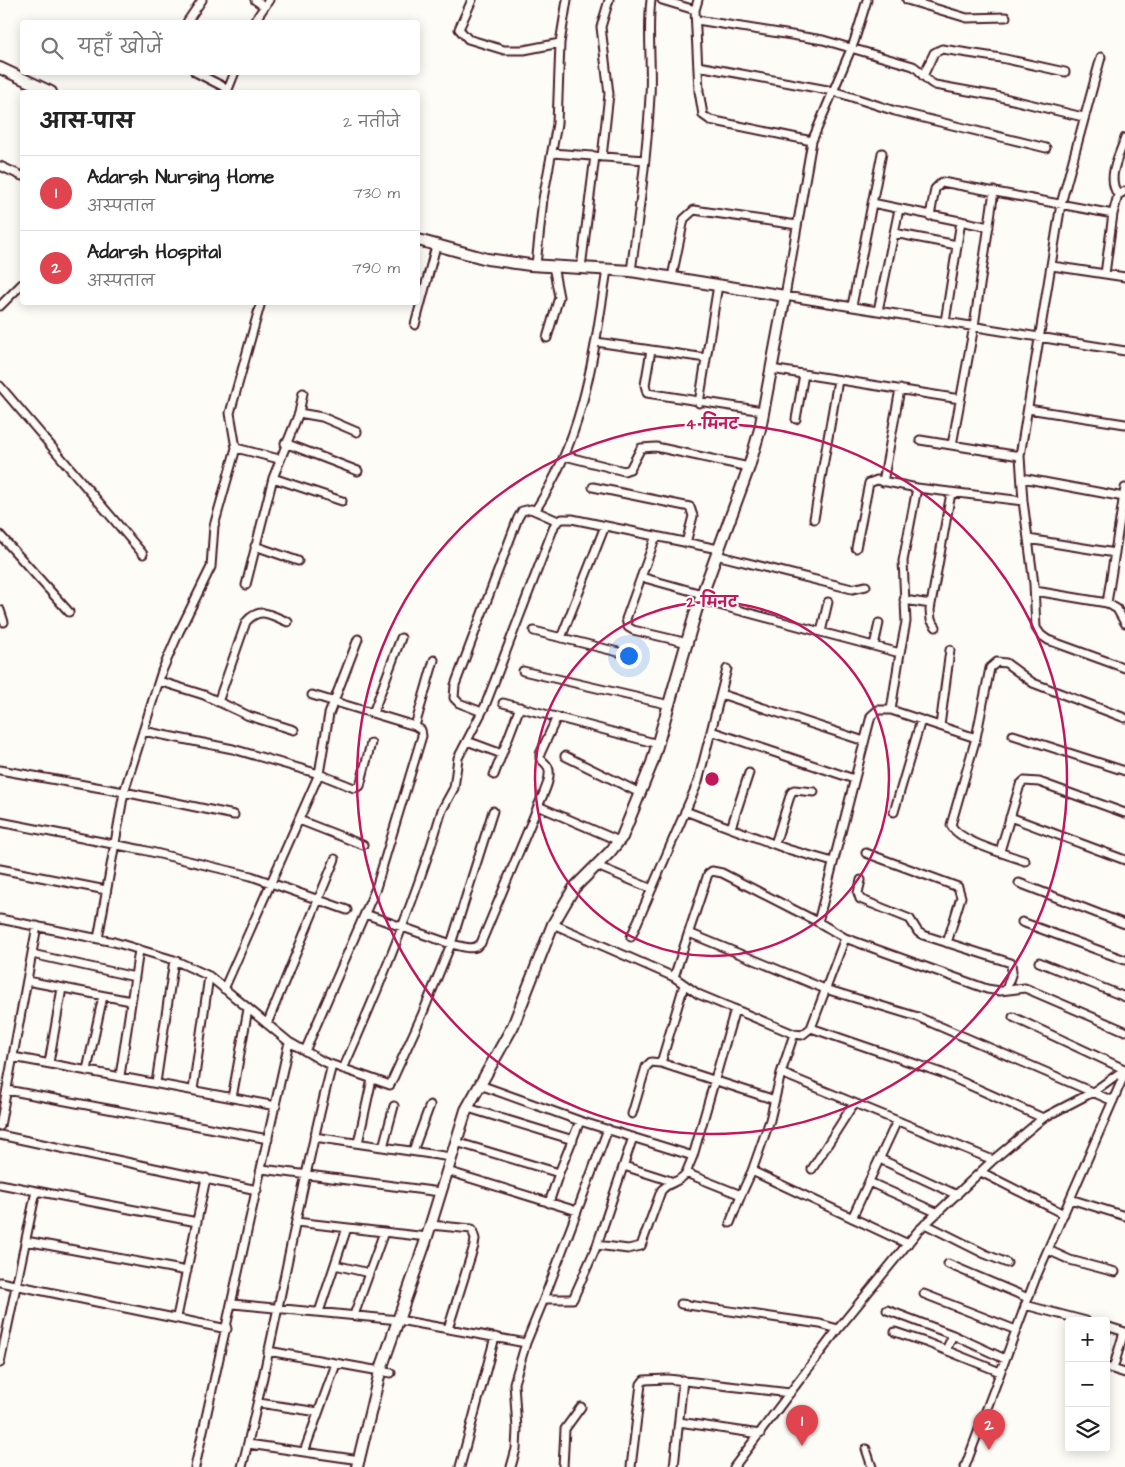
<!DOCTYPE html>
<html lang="hi">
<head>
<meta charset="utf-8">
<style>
  :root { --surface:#fff; --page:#f6f6f6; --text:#222; --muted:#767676; --line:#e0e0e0; --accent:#db2777 }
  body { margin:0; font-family:"Architects Daughter","Playpen Sans Deva",sans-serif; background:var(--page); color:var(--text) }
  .controls { position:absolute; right:15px; bottom:15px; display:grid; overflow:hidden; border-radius:5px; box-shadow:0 2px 12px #0003 }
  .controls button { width:45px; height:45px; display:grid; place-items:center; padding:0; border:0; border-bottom:1px solid var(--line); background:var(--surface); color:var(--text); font:25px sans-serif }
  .you { position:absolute; left:628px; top:655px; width:18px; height:18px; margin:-12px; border:4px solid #fff; border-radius:50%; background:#1a73e8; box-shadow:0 0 0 8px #1a73e833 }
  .badge { display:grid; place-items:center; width:32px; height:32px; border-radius:50%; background:var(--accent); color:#fff; font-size:16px; font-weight:700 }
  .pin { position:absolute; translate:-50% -41px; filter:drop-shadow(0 1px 2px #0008) }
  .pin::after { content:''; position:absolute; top:26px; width:18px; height:15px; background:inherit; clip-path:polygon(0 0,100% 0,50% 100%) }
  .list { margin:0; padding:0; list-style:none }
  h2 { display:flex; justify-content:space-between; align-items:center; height:65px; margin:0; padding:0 20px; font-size:21px }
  h2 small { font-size:16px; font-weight:400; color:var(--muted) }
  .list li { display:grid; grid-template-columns:32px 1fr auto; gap:15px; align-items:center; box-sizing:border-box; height:75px; padding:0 20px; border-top:1px solid var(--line) }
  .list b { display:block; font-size:19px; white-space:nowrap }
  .list p { margin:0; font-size:16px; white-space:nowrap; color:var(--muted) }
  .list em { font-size:16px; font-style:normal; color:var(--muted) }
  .icon { flex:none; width:28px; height:28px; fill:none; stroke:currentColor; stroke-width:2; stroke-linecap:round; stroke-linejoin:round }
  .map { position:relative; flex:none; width:1125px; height:1467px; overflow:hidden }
  .search { position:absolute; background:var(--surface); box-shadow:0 2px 12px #0003; left:20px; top:20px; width:400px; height:55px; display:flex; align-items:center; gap:12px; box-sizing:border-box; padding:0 18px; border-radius:5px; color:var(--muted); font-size:19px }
  .panel { position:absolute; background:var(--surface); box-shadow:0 2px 12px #0003; left:20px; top:90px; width:400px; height:215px; border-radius:5px }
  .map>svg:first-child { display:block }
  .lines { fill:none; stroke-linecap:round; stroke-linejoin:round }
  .street-casing { stroke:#4a1f2b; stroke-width:11 }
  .secondary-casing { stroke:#4a1f2b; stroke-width:14 }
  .street { stroke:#fdfcf7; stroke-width:7 }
  .secondary { stroke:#fdfcf7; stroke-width:10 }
  .ring { fill:none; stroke:#c2185b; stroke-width:2.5 }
  .centre { fill:#c2185b; stroke:#fdfcf7; stroke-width:2.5 }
  .ring-label { font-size:15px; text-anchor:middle; font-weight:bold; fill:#c2185b; stroke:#fdfcf7; stroke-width:4; stroke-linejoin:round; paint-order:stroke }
</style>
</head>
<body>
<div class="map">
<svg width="1125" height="1467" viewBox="0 0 1125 1467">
  <rect width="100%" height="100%" fill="#fdfcf7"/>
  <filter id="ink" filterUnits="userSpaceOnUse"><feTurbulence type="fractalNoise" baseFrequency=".02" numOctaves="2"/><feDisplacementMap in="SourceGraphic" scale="10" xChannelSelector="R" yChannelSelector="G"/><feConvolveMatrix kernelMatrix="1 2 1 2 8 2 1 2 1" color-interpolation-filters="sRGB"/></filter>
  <g filter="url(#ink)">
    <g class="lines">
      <g class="street-casing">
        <path id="street" d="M 255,0 L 264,6
          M 472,0 L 459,29 L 468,39 L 504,50 L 524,50 L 560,43 L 557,124 L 543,199 L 536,265
          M 662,0 L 695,10
          M 698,0 L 695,10 L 699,91 L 703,115 L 710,120 L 812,141
          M 867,0 L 854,42 L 812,141 L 785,296 L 1125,351
          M 907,0 L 967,18 L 1006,17
          M 697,20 L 823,40 L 913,66 C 922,71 925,81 935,85 L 996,96 L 1083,117
          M 187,22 L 202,0
          M 254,22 L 269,0
          M 560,43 L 567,0
          M 1101,57 L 1061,204 L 1020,456 L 1023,501 L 1034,584 L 1036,628 L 1041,635 L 1048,640 L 1125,668
          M 698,66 L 833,91 L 895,111 L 1046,148
          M 195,72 L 228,89
          M 923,76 L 934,53 L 942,49 L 1001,58 L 1065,72
          M 227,92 L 235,72
          M 552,153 L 645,160
          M 602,157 L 609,94 L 601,27 L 609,0
          M 0,166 L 22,176
          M 1118,195 C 1106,177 1119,157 1125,138
          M 872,203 L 989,227
          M 930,216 L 935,189 L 942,182 L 1113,214
          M 894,233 L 957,245
          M 1052,266 L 1125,277
          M 581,268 L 595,156
          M 631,271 C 639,213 647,154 650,96 C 652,64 647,32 651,0
          M 1105,274 L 1113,214 L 1118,195 L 1125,191
          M 672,277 L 684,219 L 694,210 L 797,225
          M 0,306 L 22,284
          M 852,306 L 882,153
          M 878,311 L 899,209
          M 945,322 L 961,221
          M 415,325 L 436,246
          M 547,338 L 559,297 L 553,266
          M 596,342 L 706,358
          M 651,350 L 645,385 L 647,393 L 763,411
          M 771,369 L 960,399
          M 0,386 L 143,554
          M 699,403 L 718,285
          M 1028,409 L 1125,424
          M 299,413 L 322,417 L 357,432
          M 796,419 L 804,374
          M 920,440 L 1020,456
          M 285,443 L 358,471
          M 952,445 L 974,326 L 994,191
          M 236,448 L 279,459
          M 565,456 L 624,471 L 630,469 L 641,448 L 656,447 L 749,467
          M 273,478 L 342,501
          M 1022,478 L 1124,497
          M 883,482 L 900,389
          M 593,487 L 690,507 L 693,516 L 686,543
          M 535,511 C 585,434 593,358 607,270
          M 814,519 L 838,380
          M 0,535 L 69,612
          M 656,536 L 626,619 L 628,627 L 633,630 L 688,643
          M 1028,539 L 1115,553
          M 255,546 L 298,561
          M 856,548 L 869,483 L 877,480 L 917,488
          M 716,555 L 852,589 L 866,586
          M 641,577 L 702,594
          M 246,585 L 273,478 L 299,413 L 303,393
          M 1035,591 L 1107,603 L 1117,609 L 1125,623
          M 700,600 L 900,653 L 891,710 L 878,710 L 871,716 L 818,922 L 845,938 L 811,1028 L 802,1035 L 794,1034 L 781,1073 L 993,1160 L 918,1231 L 838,1329
          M 904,600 L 931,604
          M 1107,603 L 1125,488
          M 0,610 L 4,622
          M 936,627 L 931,620 L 930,610 L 951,493
          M 534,631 L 618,652
          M 821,632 L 828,602
          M 561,638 L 605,526
          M 874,646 L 879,623
          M 900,653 L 906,622 L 903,561 L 917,488 L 1023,501
          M 523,671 L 670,705
          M 159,681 L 204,695 L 249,716 L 294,730
          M 721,694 L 864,741
          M 218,702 L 246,622 C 260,606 270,615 288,622
          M 503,703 L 658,744
          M 891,710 L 976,738 L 990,668 L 997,662 L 1006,663 L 1033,683 L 1125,718
          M 482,712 L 459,703 L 454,698 L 455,685 L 518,518 L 522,511 L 531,509 L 558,521
          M 373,713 L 401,638
          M 557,717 L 540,754 L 540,758 C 542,761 546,763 548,767 C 553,777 542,797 538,806 L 619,841
          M 415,726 L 434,660
          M 940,726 L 950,650
          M 143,731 L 233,749 L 319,774 L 354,788 L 360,786 L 371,743
          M 711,731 L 854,779
          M 1013,735 L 1125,771
          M 976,738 L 951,825 C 959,842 1007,854 1025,861
          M 467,741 L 502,754
          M 565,756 L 640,793
          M 0,770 L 124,792 L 234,815
          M 494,775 L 520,707
          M 685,811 L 787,849 L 833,862
          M 894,812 L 921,720
          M 1010,817 L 1125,860
          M 299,820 L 363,845
          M 0,822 L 143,850 L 251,876 L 347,910
          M 731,828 L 749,773
          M 775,844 L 791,793 L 794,790 L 814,792
          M 1000,851 L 1020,785 L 1024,781 L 1039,782 L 1125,813
          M 866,853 L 958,887 L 961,897 L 947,943
          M 597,866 L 652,889
          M 0,869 L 106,890
          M 861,880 L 858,893 L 860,899 L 910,919 L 918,932 L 923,935 L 1011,963 L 1012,972 L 1006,990
          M 1019,883 L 1125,924
          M 365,914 L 451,944 L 493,811
          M 0,919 L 114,942 L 174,960 L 209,976 L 289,1042 L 305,1051 L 324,1062 L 390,1085 L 422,1015 L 451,944 C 462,946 474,952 481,943 L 538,806
          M 1022,922 L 1125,960
          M 553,924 L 674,977 L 698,994 L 794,1034
          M 689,933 L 825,989 L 918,1017 L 1113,1101
          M 631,937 L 698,782 L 727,669
          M 845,938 L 987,989 L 1000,991 L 1025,988 L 1125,1031
          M 98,939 L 124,792 L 162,671 L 179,632 L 211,567 L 214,526 L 236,448 L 230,413 L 261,302
          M 32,954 L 135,977
          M 1039,962 L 1125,997
          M 674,977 L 708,874 L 712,871 L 722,873 L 818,922
          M 27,981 L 131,1001
          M 684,985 L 661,1063 L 775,1100
          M 224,989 L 319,774 L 329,714 L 358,639
          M 1013,1017 L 1124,1069
          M 267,1024 L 335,859
          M 811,1028 L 942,1073 L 1043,1118 L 1093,1092 L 1125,1069
          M 305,1051 L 376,888 L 422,736 L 421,730 L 415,726 L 312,695
          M 13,1057 L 276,1106
          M 49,1063 L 62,988
          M 343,1069 C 381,984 416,899 442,810 L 454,788 L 458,758 L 485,706 L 555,524 L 562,519 L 572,519 L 718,549
          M 87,1070 L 103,996
          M 120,1076 L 139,950
          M 156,1083 L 174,960
          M 480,1085 L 580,1121
          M 7,1090 L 268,1139
          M 193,1090 L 209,976
          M 232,1098 L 248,1009
          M 468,1108 L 573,1140
          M 632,1114 L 646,1067 L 651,1062 L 661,1063
          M 0,1126 L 37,926
          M 0,1135 L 257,1190
          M 314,1137 L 451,1157
          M 456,1142 L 559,1173 L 580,1121 L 693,1156 L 686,1173 L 741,1195 L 752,1171 L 908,1244
          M 358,1143 L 372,1079
          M 383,1147 L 394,1106
          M 413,1151 L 430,1105
          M 693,1156 L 735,1009
          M 880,1159 L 957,1195
          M 993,1160 L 1043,1118
          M 624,1166 L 674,1182
          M 262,1169 L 440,1192
          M 812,1169 L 854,1103
          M 447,1171 L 577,1211
          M 752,1171 L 770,1120 L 781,1073
          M 981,1172 L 1064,1214
          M 869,1182 L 938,1213
          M 0,1184 L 197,1222
          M 1070,1199 L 1125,1216
          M 549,1203 L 559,1173
          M 852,1218 L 897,1121
          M 296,1222 L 427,1237
          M 730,1223 L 741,1195
          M 925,1224 L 985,1254 L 1007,1263
          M 430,1225 L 472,1229 L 475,1239 L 474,1246 L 448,1329
          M 26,1241 L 187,1271
          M 597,1245 L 633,1137
          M 1048,1250 L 1070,1260 L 1115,1272
          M 948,1264 L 1028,1298
          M 335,1265 L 369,1273
          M 0,1282 L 227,1329
          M 924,1294 L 1016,1330
          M 544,1299 L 608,1129
          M 233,1304 L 399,1320 L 526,1343 L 544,1299 L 573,1299 L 597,1245 L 628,1249 L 641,1246 L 661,1191 C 667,1182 680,1183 686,1173
          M 681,1304 L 820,1324 L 838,1329 L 734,1467
          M 1025,1305 L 1086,1321
          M 887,1310 L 953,1335 L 1005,1359
          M 319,1312 L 347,1228
          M 354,1315 L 384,1232
          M 177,1317 L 206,1178
          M 1106,1326 L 1125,1332
          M 895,1332 L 928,1343 L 1000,1372
          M 946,1350 L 953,1335
          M 268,1351 L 391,1373
          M 0,1363 L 36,1191
          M 1106,1367 L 1125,1373
          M 1113,1369 L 1124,1332
          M 259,1403 L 318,1412
          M 679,1422 L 760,1434
          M 248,1444 L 360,1460
          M 866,1449 L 872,1467
          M 304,1452 L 336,1364
          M 195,1467 L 289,1042
          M 242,1467 C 276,1334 297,1198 332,1065
          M 460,1467 L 495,1337
          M 511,1467 L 516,1449 L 517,1429 L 514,1383 L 526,1343
          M 563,1467 L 565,1429 L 581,1407
          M 631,1467 L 641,1384 L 644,1380 L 668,1379 L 790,1393
          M 674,1467 L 683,1380
          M 965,1467 L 1036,1277 L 1125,1073"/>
      </g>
      <g class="secondary-casing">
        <path id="secondary" d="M 0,68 L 51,92
          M 357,1467 L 380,1372 L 425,1243 L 466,1110 L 513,1026 L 553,924 L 574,888 L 610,852 L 622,837 L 652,763 L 696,611 L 749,467 L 760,429 L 785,296 L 631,271 L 530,265 L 487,259 L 418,240"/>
      </g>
      <use href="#street" class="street"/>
      <use href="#secondary" class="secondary"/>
    </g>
  </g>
  <g class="ring">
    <circle cx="712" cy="779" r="177"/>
    <circle cx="712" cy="779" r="355"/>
  </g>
  <circle cx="712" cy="779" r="8" class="centre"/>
  <g class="ring-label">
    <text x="712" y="429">4 मिनट</text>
    <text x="712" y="607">2 मिनट</text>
  </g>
</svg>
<div class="controls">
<button>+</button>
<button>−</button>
<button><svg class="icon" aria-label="layers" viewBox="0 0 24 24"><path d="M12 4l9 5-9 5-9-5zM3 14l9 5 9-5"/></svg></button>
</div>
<div class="you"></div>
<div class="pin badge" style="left:802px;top:1446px;background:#e0444e">1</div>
<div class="pin badge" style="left:989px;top:1450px;background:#e0444e">2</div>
<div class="search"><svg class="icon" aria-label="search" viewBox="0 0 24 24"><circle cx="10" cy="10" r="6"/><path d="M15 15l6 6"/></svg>यहाँ खोजें</div>
<section class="panel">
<h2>आस-पास<small>2 नतीजे</small></h2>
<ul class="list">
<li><span class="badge" style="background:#e0444e">1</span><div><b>Adarsh Nursing Home</b><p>अस्पताल</p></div><em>730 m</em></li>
<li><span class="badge" style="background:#e0444e">2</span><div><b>Adarsh Hospital</b><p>अस्पताल</p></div><em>790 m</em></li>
</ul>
</section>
</div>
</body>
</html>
